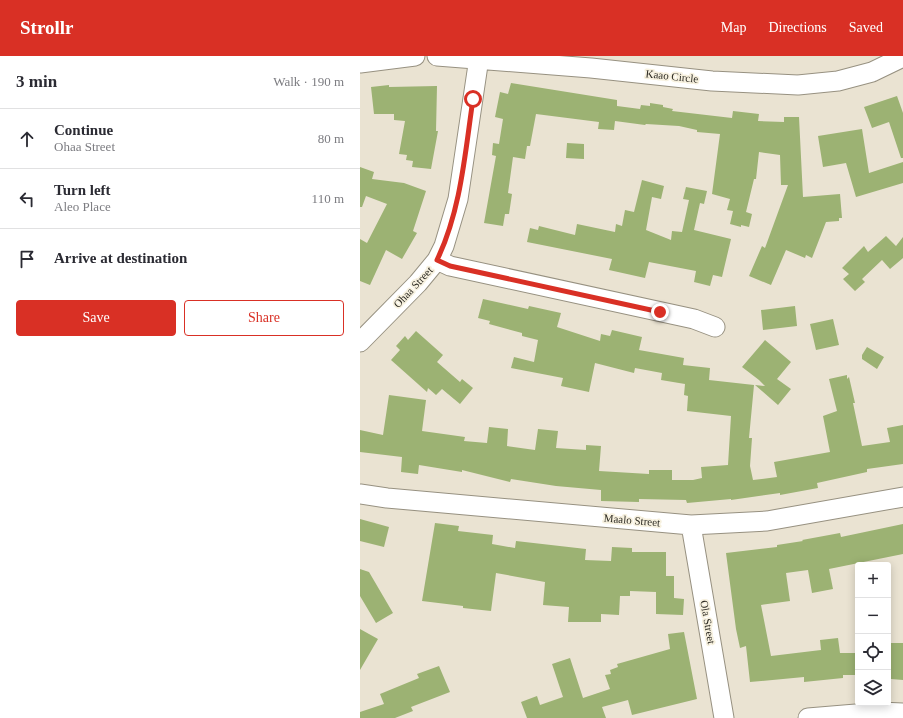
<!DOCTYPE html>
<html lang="en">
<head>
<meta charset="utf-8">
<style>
  :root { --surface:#fff; --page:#f7f7f7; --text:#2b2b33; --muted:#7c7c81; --line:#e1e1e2; --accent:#d93025 }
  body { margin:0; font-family:Georgia,serif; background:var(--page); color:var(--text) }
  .controls { position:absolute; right:12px; bottom:12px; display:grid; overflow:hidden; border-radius:4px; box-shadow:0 2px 10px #0003 }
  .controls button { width:36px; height:36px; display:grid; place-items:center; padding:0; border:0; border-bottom:1px solid var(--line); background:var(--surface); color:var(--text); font:20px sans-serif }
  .stop { position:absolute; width:12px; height:12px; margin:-9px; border:3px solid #d93025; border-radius:50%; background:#fff }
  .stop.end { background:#d93025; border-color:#fff; box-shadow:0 1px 4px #0008 }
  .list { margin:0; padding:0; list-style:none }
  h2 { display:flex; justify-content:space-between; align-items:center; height:52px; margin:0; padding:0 16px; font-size:17px }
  h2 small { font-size:13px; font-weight:400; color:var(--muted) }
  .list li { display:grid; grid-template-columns:26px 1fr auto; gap:12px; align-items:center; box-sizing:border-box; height:60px; padding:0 16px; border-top:1px solid var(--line) }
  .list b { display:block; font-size:15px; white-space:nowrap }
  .list p { margin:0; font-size:13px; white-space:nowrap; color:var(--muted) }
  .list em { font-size:13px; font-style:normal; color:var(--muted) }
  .actions { display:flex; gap:8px; padding:12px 16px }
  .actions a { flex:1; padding:9px 0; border:1px solid var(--accent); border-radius:4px; text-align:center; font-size:14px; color:var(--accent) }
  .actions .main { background:var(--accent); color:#fff }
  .icon { flex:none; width:22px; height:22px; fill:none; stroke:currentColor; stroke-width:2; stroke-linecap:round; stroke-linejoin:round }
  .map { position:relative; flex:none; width:543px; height:662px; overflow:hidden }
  header { display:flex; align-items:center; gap:24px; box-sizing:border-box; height:56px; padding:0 20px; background:var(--accent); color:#fff }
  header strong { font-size:19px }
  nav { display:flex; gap:22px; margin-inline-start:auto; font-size:14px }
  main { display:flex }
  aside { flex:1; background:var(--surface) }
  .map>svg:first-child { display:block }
  .building { fill:#9cb273 }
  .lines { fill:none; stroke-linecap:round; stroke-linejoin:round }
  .minor-casing { stroke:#979181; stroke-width:21 }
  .minor { stroke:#fff; stroke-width:19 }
  .route { stroke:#d93025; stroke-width:5 }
  .labels { text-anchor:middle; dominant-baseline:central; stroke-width:3.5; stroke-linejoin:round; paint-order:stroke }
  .street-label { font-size:11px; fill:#2b2922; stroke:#f7f1df }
</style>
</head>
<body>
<header>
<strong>Strollr</strong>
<nav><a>Map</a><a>Directions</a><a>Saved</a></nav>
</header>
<main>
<aside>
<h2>3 min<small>Walk · 190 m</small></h2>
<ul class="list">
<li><svg class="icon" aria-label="ahead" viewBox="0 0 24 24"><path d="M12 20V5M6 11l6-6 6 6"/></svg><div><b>Continue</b><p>Ohaa Street</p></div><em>80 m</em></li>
<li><svg class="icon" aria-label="left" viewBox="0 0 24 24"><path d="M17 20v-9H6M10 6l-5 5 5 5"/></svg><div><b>Turn left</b><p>Aleo Place</p></div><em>110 m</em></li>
<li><svg class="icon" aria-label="arrive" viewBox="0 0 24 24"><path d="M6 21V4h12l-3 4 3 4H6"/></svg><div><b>Arrive at destination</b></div></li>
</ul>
<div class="actions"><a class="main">Save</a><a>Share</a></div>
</aside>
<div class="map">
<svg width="543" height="662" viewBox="0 0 543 662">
  <rect width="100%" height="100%" fill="#eae3d2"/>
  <path class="building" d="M 151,27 L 257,44 L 257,50 L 280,53 L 281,49 L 290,50 L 290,47 L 303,49 L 303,51 L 313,53 L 312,55 L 372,62 L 373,55 L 399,58 L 398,65 L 424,66 L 424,61 L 439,61 L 443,141 L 480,138 L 482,162 L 479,162 L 479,165 L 466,166 L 452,202 L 446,199 L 445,202 L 426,194 L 411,229 L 389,220 L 402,190 L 405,192 L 428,129 L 421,129 L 420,99 L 399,96 L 396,123 L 394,123 L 386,156 L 392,158 L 389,171 L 381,169 L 381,171 L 370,168 L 373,155 L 367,154 L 370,143 L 352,138 L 360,78 L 337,76 L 337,74 L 319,70 L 286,68 L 285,69 L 255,65 L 254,74 L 238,73 L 239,66 L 176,58 L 170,90 L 167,90 L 165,103 L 153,101 L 148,137 L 152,138 L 149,158 L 145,158 L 143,170 L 124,167 L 136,100 L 132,99 L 133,87 L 139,88 L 143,63 L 135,61 L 140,36 L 148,38 Z
    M 29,29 L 29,31 L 77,30 L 76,75 L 78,75 L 71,113 L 52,111 L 53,105 L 46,104 L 47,99 L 39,98 L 45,65 L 34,64 L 34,58 L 14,58 L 11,31 Z
    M 537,40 L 543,57 L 543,102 L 541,102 L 529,66 L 512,72 L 504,51 Z
    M 502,73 L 509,117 L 543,106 L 543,127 L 496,141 L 486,107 L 463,111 L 458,80 Z
    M 207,87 L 224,88 L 224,103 L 206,102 Z
    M 0,111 L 14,116 L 12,123 L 44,127 L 66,135 L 53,175 L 57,177 L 42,203 L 26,194 L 10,229 L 0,225 L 0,183 L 7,187 L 27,148 L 6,140 L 2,151 L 0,151 Z
    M 282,124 L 304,130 L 301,143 L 292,141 L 286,174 L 311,184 L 312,175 L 322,176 L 329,144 L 323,143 L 326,131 L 347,135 L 344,148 L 340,147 L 334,174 L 371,183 L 362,221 L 353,219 L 350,230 L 334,226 L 336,215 L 289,206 L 285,222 L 249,214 L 252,203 L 167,186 L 170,172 L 178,174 L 179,170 L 215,179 L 217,168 L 255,176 L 256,168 L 262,170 L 265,154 L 274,156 Z
    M 526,180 L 536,190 L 543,181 L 543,202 L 530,213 L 522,204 L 502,223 L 505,226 L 495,235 L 483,223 L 489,218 L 482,212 L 504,190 L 508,196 Z
    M 123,243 L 168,253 L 169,250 L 201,257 L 197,271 L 240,285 L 241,278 L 250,280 L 252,274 L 282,281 L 279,294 L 324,302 L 323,309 L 350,312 L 349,324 L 394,329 L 389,382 L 392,382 L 390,410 L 393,424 L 417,421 L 414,406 L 470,396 L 463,360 L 477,355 L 469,323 L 487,319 L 487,323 L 489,321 L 495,347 L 493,347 L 502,390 L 530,386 L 527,372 L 543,369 L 543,408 L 507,413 L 507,416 L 457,427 L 458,432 L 420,439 L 420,437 L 371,444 L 371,443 L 327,447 L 326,444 L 279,443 L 279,446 L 241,445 L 241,434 L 196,430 L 151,423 L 150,426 L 102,414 L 102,416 L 59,409 L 58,418 L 41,416 L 42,401 L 0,396 L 0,374 L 23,379 L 29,339 L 66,344 L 62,375 L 105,381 L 104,385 L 127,387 L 129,371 L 148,373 L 147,390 L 175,394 L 178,373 L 198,375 L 196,392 L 226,394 L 226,389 L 241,390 L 239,415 L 289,418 L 289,414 L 312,414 L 312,424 L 333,424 L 342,422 L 341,411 L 368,409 L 371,360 L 327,355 L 328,340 L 324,339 L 325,328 L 301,324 L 302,317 L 275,312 L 274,317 L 235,307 L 229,336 L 201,330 L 203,322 L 151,312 L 154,301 L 174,306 L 178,284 L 162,280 L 162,277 L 129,268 L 130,265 L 118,262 Z
    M 435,250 L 437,270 L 403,274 L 401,254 Z
    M 473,263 L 479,289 L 456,294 L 450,268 Z
    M 56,275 L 83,299 L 77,306 L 100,326 L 102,323 L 113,332 L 100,348 L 82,333 L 76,339 L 68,332 L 67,336 L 31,304 L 40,294 L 36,290 L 45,280 L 48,284 Z
    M 405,284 L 431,306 L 417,323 L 431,333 L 418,349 L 395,329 L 405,330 L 399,324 L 382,311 Z
    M 507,291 L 524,301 L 517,313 L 502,303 L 502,299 Z
    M 0,463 L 29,471 L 24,491 L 0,485 Z
    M 75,467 L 99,470 L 98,475 L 133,479 L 132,488 L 155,492 L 156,485 L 226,493 L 225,504 L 251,505 L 252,491 L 272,492 L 272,496 L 306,496 L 306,520 L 314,520 L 314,542 L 324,543 L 323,559 L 296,558 L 296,536 L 270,535 L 270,540 L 260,540 L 259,559 L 241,558 L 241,566 L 208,566 L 209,551 L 183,549 L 185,526 L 136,517 L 131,555 L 103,552 L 103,550 L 62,545 Z
    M 543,468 L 543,498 L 469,513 L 473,533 L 452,537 L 448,514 L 426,517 L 430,545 L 401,549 L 411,600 L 461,594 L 460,584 L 478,582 L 480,597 L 498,597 L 498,619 L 483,619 L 483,622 L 444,626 L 444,621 L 390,626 L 386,590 L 380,592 L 376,573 L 366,497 L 417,491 L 417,489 L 443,485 L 442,484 L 480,477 L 481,481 Z
    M 0,513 L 9,516 L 33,557 L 16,567 L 0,540 Z
    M 0,573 L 18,583 L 0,614 Z
    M 324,576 L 337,643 L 272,659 L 268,644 L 242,651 L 246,662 L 167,662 L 161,646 L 177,640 L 180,649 L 203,641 L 192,608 L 210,602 L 223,642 L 250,633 L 245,619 L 251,618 L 250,614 L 258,611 L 257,608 L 310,593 L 308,578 Z
    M 528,587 L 543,587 L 543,624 L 531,623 L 531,601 L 528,601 Z
    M 79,610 L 90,636 L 51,651 L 53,655 L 35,662 L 0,662 L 0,656 L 24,648 L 20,638 L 59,622 L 57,618 Z"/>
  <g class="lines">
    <g class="minor-casing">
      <path id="minor" d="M 77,0 L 231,12 L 352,25 L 438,29 L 478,25 L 512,16 L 543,1
        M 0,7 L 55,0
        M 77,204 L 90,210 L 334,263 L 355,271
        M 0,286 L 58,227 L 77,204 L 84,190 L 98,143 L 119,2
        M 0,438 L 27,442 L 331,469 L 407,465 L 543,441
        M 331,469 L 364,662
        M 448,662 L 520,656 L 543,657"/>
    </g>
    <use href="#minor" class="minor"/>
  </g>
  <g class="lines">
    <path class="route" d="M 113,43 C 105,97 101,154 77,204 L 90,210 L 300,256"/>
  </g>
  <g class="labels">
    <g class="street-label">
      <text transform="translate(312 20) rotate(6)">Kaao Circle</text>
      <text transform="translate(53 231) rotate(-47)">Ohaa Street</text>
      <text transform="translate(272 464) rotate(5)">Maalo Street</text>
      <text transform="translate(348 566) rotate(80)">Ola Street</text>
    </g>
  </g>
</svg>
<div class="controls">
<button>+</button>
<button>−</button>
<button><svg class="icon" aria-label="locate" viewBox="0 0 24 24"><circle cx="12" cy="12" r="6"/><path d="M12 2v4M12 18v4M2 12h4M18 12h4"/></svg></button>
<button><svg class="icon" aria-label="layers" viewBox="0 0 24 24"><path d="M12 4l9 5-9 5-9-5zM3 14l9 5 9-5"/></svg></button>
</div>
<div class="stop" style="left:113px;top:43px"></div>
<div class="stop end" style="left:300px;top:256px"></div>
</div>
</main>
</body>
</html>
